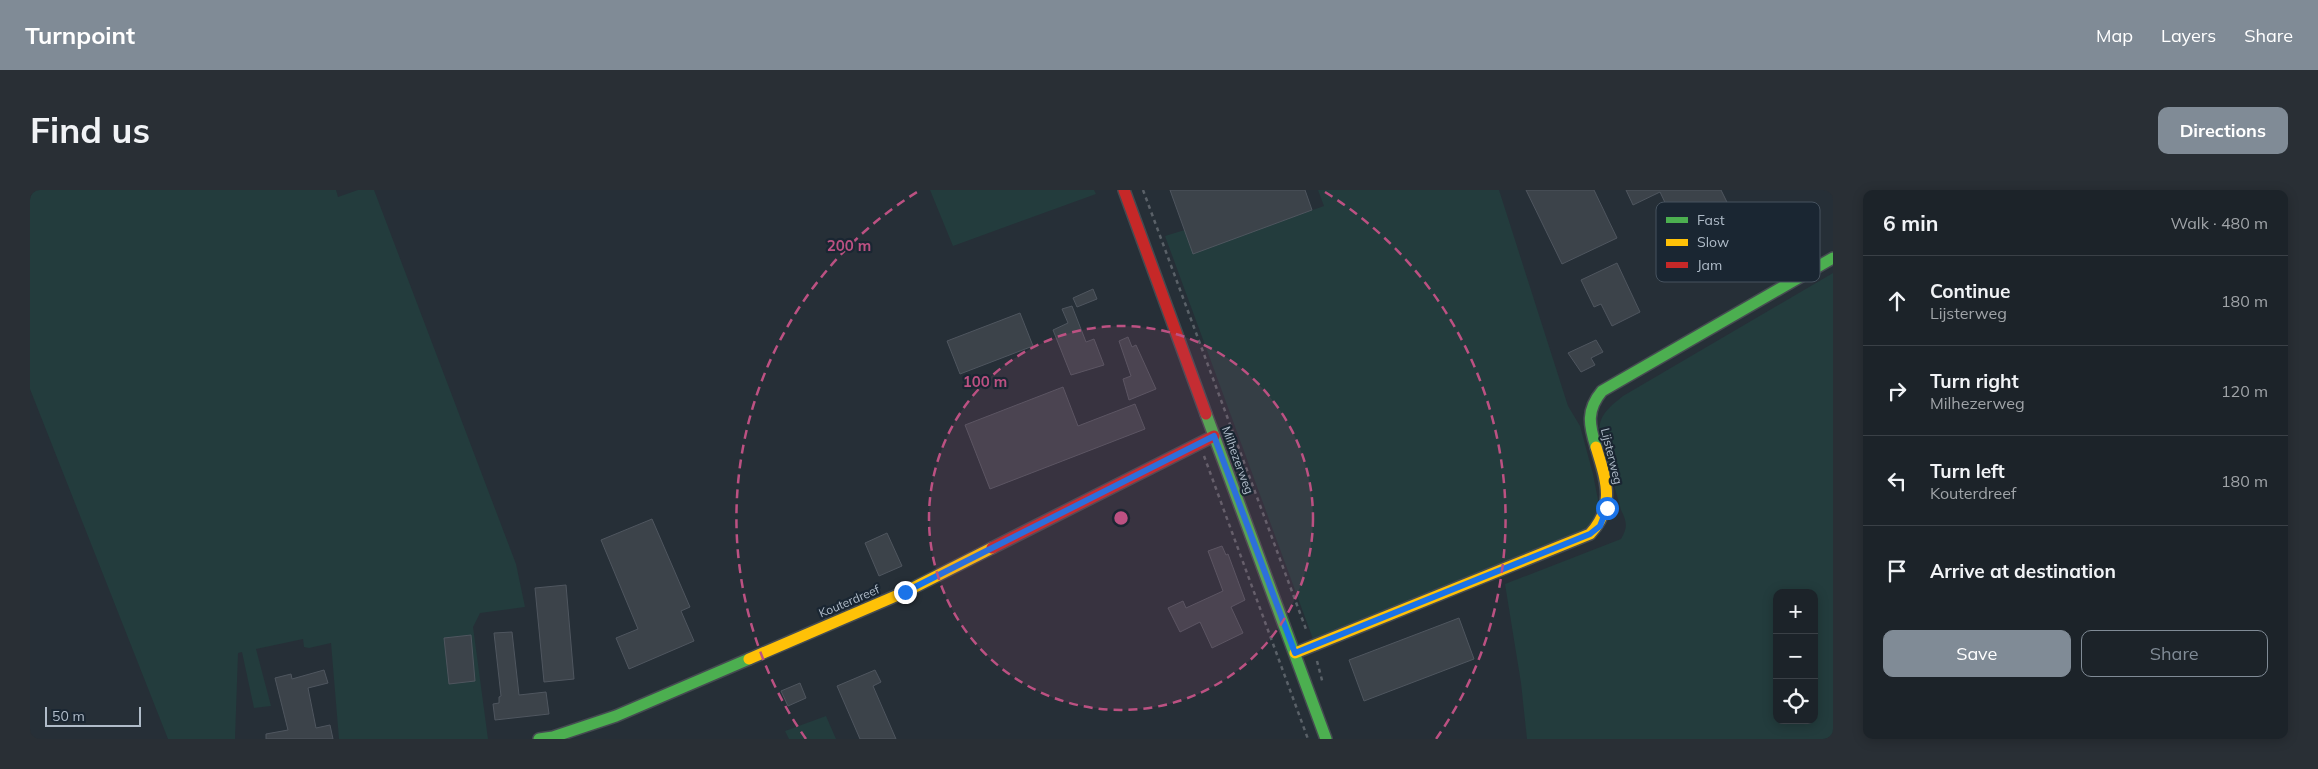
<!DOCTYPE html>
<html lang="en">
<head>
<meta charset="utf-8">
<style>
  :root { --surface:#1c2329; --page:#292f35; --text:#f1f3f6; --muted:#a0a4a8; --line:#3a4046; --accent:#808b96 }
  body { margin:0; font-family:Mulish,sans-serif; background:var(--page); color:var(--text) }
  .controls { position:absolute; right:15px; bottom:15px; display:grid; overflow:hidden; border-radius:10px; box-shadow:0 2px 12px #0003 }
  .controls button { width:45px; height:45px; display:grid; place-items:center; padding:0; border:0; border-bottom:1px solid var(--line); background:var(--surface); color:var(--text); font:25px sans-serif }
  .scale { position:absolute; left:15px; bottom:12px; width:96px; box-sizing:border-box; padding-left:5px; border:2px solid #b0bcc9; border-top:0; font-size:14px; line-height:18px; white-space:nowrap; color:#b0bcc9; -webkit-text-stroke:4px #1a2632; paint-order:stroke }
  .stop { position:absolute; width:15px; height:15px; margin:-11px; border:4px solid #1a73e8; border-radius:50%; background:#fff }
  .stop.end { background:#1a73e8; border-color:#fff; box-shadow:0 1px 5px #0008 }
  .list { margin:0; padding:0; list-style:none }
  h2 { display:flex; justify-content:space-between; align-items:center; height:65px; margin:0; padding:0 20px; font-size:21px }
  h2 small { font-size:16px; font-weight:400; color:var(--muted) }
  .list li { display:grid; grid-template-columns:32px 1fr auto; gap:15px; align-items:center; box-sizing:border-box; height:90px; padding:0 20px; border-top:1px solid var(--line) }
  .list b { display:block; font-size:19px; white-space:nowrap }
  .list p { margin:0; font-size:16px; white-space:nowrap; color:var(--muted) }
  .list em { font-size:16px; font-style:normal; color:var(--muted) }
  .actions { display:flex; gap:10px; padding:15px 20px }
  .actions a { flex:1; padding:11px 0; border:1px solid var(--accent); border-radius:10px; text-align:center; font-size:18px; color:var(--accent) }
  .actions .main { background:var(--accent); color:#fff }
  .icon { flex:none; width:28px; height:28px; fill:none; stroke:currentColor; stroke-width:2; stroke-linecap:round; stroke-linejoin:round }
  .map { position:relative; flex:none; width:1803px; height:549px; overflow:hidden; border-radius:10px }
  header { display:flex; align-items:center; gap:30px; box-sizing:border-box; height:70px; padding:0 25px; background:var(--accent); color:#fff }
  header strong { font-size:24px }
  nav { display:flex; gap:28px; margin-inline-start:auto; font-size:18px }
  .intro { display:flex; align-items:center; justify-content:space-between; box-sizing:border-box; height:120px; padding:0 30px }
  h1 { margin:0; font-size:35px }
  .button { padding:12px 22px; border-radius:10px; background:var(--accent); color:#fff; font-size:18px; font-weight:700 }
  main { display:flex; gap:30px; padding:0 30px }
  aside { flex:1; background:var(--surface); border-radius:10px; box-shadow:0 2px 12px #0003 }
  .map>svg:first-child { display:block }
  .green { fill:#233c3d; fill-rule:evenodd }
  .building { fill:#3c434a; stroke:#4f565f }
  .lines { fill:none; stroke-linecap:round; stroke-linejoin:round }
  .fast-casing { stroke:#454b51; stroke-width:14 }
  .slow-casing { stroke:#454b51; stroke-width:14 }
  .jam-casing { stroke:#454b51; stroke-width:14 }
  .path { stroke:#5a6168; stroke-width:2.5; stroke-dasharray:4 4; stroke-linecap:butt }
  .fast { stroke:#4caf50; stroke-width:11 }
  .slow { stroke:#ffc107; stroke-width:11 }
  .jam { stroke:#c62828; stroke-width:11 }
  .route { stroke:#1a73e8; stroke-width:6 }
  .ring { fill:none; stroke:#bc5182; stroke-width:2.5; stroke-dasharray:9 6 }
  .labels { text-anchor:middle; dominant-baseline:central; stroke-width:4.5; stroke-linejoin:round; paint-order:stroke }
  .street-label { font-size:12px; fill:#b0bcc9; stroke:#1a2632 }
  .key { fill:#1a2632; stroke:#47535f; stroke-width:1 }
  .key-label { font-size:14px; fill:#b0bcc9 }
  .centre { fill:#bc5182; stroke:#1a2632; stroke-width:2.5 }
  .ring-label { font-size:15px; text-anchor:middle; font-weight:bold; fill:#bc5182; stroke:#1a2632; stroke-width:4.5; stroke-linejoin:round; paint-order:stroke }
</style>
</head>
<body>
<header>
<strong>Turnpoint</strong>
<nav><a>Map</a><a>Layers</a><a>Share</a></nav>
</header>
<div class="intro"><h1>Find us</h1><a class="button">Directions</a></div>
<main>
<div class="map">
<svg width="1803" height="549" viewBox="0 0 1803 549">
  <rect width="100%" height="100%" fill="#262f37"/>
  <path class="green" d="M 0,0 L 306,0 L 308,7 L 328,0 L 344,0 L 486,374 L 495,417 L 450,423 L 443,437 L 458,549 L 309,549 L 301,453 L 279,458 L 274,457 L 273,449 L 226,459 L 241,516 L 224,518 L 212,462 L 208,463 L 205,549 L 138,549 L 0,199 Z
    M 900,0 L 1064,0 L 1066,4 L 923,56 Z
    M 1288,0 L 1469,0 L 1538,216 L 1550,236 L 1563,284 L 1569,315 L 1562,337 L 1283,449 L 1135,46 L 1158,39 L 1167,61 L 1294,16 Z
    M 1803,83 L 1803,549 L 1497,549 L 1491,493 L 1475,394 L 1591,349 C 1598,337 1597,332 1591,320 L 1569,241 C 1570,223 1580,217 1593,206 ZM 1747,403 L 1784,403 L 1784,530 L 1747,530 Z
    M 796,526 L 806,549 L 759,549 L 755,541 Z"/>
  <path class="building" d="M 1140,0 L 1275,0 L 1282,20 L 1163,64 Z
    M 1496,0 L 1564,0 L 1587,48 L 1532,74 Z
    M 1596,0 L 1691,0 L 1721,61 L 1670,86 L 1630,2 L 1603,15 Z
    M 1587,73 L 1610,122 L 1582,136 L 1571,114 L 1564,117 L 1551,90 Z
    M 1063,99 L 1067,109 L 1047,117 L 1043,108 Z
    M 1042,116 L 1056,152 L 1064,149 L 1074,175 L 1041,185 L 1023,140 L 1038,133 L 1032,119 Z
    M 990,123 L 1003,156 L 930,184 L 917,151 Z
    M 1098,147 L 1102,157 L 1106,155 L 1126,199 L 1099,210 L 1093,189 L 1101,186 L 1089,151 Z
    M 1566,150 L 1573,162 L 1561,168 L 1565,175 L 1551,182 L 1538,163 Z
    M 1033,197 L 1048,236 L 1105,214 L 1115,239 L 960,299 L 935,235 Z
    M 622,329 L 660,417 L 651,421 L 664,451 L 599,479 L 586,448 L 608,439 L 571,350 Z
    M 857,343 L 872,376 L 849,386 L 835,353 Z
    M 1192,356 L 1196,365 L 1198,364 L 1215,410 L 1201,417 L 1213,443 L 1182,458 L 1170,432 L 1150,442 L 1138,418 L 1153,411 L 1156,418 L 1193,401 L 1178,361 Z
    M 536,395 L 544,489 L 514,492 L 505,398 Z
    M 1429,428 L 1444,469 L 1334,511 L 1319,470 Z
    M 482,442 L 489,505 L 516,502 L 519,524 L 465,530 L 463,514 L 469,513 L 469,507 L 471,506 L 464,443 Z
    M 441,445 L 445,491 L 419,494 L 414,448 Z
    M 294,480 L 298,493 L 278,498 L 286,538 L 300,535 L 303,549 L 236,549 L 236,544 L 258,540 L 245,488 L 261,484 L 262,489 Z
    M 845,480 L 851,492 L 843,496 L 866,549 L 830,549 L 807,496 Z
    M 770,493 L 776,508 L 758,516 L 751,501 Z"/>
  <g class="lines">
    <g class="fast-casing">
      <path id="fast" d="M 1176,224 L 1296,549
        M 1566,257 C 1559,235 1556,220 1572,201 L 1803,68
        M 509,549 L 523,547 L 586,526 L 719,469"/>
    </g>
    <g class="slow-casing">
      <path id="slow" d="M 1265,463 L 1560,344 C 1586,316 1576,290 1566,257
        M 719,469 L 875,402 L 962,358"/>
    </g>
    <g class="jam-casing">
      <path id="jam" d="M 1094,0 L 1176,224
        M 962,358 L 1184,246"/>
    </g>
    <path class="path" d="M 1113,0 L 1277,442
      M 1174,266 L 1278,549
      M 1287,471 L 1293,494"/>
    <use href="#fast" class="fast"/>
    <use href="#slow" class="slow"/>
    <use href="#jam" class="jam"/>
  </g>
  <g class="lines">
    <path class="route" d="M 875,402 L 1184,246 L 1265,463 L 1560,344 L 1570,336 L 1577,318"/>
  </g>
  <circle cx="1091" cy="328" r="192" fill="#bc5182" fill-opacity=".12"/>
  <g class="ring">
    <circle cx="1091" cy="328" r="192"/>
    <path d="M776 549A385 385 0 0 1 887 2M1295 2A385 385 0 0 1 1406 549"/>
  </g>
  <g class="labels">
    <g class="street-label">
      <text transform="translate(1582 266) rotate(76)">Lijsterweg</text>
      <text transform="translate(1208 270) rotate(70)">Milhezerweg</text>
      <text transform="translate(819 411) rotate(-23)">Kouterdreef</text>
    </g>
  </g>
  <rect x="1626" y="12" width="164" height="80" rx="8" class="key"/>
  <rect x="1636" y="27" width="22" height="6" fill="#4caf50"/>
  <rect x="1636" y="49" width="22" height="7" fill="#ffc107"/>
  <rect x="1636" y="72" width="22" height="6" fill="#c62828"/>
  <g class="key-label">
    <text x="1667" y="35">Fast</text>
    <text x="1667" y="57">Slow</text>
    <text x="1667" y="80">Jam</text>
  </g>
  <circle cx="1091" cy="328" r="8" class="centre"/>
  <g class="ring-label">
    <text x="819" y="61">200 m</text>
    <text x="955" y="197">100 m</text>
  </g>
</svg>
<div class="controls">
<button>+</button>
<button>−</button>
<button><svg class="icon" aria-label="locate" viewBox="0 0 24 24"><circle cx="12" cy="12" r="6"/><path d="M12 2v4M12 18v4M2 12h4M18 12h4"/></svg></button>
</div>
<div class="scale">50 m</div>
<div class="stop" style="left:1577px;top:318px"></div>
<div class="stop end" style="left:875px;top:402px"></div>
</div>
<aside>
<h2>6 min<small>Walk · 480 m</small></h2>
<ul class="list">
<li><svg class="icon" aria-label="ahead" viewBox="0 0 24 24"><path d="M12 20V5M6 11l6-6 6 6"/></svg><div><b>Continue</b><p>Lijsterweg</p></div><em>180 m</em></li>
<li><svg class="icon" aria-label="right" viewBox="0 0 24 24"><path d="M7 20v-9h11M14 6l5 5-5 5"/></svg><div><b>Turn right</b><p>Milhezerweg</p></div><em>120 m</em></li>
<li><svg class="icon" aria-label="left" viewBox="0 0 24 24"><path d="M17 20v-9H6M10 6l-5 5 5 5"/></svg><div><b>Turn left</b><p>Kouterdreef</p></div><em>180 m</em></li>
<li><svg class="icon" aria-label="arrive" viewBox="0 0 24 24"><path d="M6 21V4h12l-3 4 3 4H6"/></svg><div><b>Arrive at destination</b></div></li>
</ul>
<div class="actions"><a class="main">Save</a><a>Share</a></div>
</aside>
</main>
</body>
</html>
